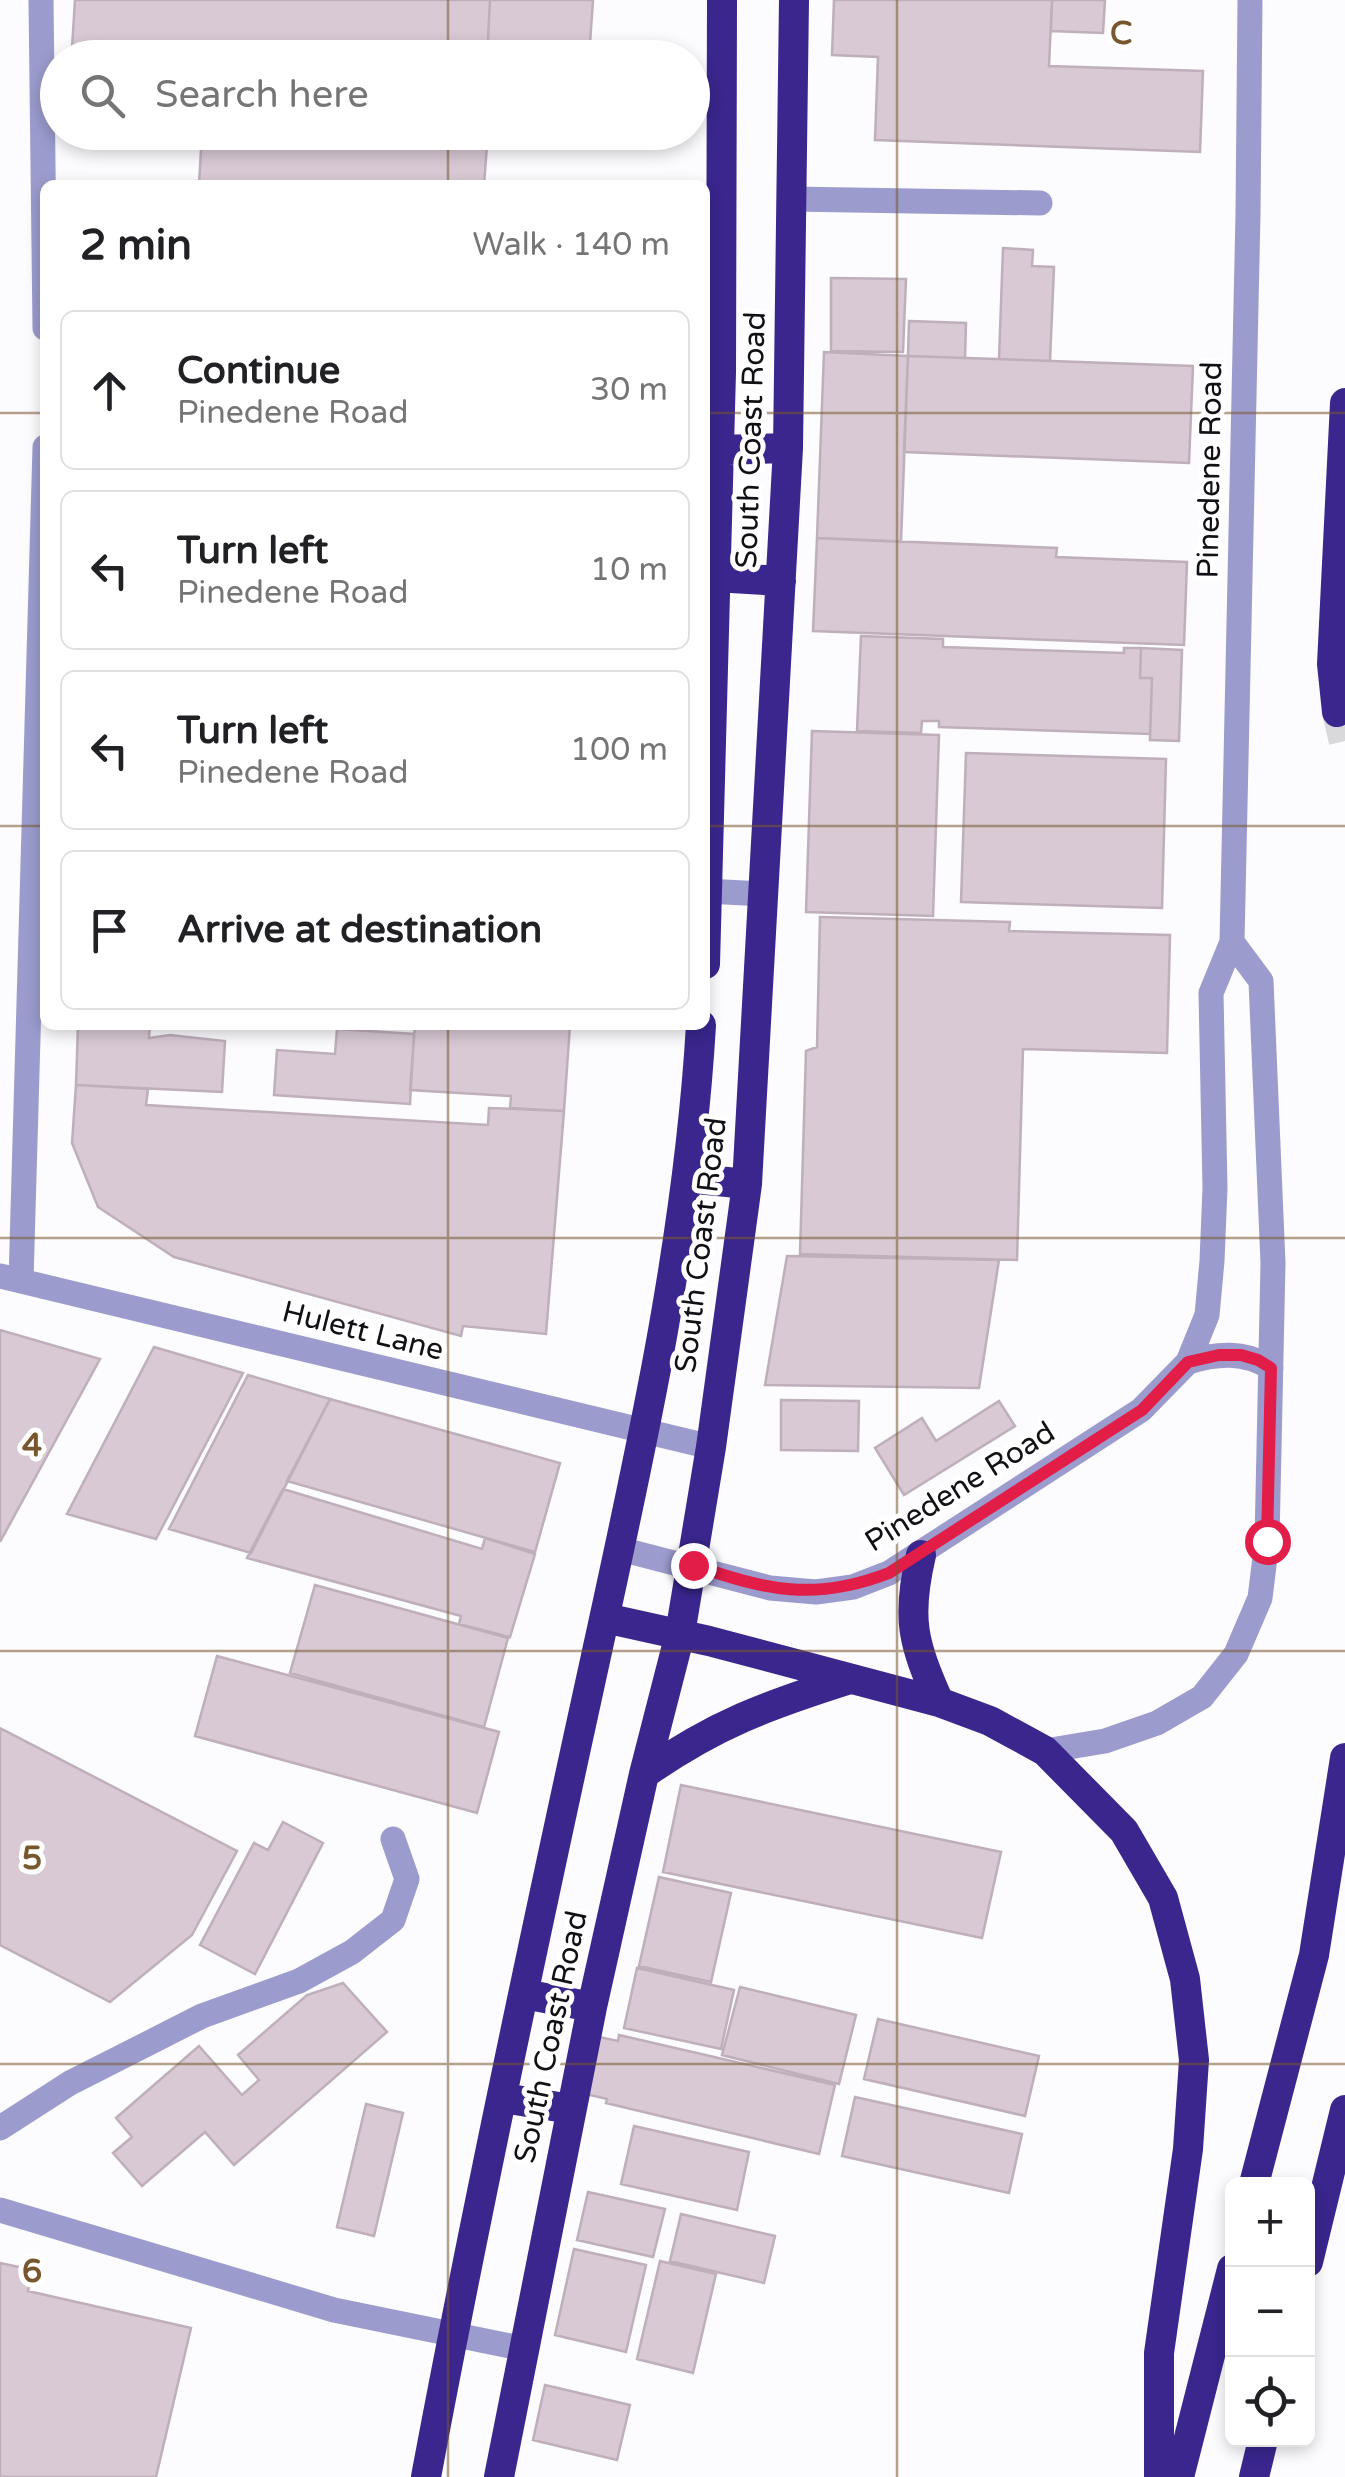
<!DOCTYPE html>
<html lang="en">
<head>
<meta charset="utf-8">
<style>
  :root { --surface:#fff; --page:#f6f6f6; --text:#202124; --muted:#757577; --line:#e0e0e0 }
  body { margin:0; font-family:"Varela Round",sans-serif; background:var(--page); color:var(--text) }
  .controls { position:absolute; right:30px; bottom:30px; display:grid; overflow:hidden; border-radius:15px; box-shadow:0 5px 15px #0003 }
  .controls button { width:90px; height:90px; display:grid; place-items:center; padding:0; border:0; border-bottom:2px solid var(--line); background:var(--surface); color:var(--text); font:50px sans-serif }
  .stop { position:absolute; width:30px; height:30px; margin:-22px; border:8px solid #e11d48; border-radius:50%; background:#fff }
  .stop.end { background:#e11d48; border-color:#fff; box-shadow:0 2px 10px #0008 }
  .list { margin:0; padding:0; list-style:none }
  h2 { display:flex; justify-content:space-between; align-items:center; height:130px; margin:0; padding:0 40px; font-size:42px }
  h2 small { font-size:32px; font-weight:400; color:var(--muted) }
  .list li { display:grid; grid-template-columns:65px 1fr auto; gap:30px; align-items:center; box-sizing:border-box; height:160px; margin:0 20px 20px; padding:0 20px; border:2px solid var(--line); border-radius:15px }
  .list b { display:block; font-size:38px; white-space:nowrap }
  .list p { margin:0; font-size:32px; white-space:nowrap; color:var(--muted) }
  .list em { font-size:32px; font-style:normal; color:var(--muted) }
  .icon { flex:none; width:55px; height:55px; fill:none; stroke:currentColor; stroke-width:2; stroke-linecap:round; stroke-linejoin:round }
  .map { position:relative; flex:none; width:1345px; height:2477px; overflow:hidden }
  .search { position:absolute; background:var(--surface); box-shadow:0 5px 15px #0003; left:40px; top:40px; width:670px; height:110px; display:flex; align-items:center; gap:25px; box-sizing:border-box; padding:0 35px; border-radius:55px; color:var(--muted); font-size:38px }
  .panel { position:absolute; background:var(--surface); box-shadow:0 5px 15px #0003; left:40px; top:180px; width:670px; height:850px; border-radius:15px }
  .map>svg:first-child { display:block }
  .building { fill:#d8c9d4; stroke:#beafbb; stroke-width:2.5 }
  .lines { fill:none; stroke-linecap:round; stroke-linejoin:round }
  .highway-tunnel { stroke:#d9d8db; stroke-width:30; stroke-dasharray:30 15; stroke-linecap:butt }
  .minor { stroke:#9b9bcd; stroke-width:25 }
  .highway { stroke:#3a268d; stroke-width:30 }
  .route { stroke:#e11d48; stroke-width:12 }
  .grid { fill:none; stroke:#78572e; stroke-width:2.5; stroke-opacity:0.55 }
  .labels { text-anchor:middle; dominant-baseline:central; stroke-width:10; stroke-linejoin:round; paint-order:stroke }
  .street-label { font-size:30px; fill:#131015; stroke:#fff }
  .grid-label { font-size:32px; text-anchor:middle; font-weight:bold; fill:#78572e; stroke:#fff; stroke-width:10; stroke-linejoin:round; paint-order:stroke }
</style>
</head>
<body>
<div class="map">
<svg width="1345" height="2477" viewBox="0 0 1345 2477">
  <rect width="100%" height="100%" fill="#fcfbfe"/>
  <path class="building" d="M 75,0 L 490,0 L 487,58 L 243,58 L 72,48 Z
    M 490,0 L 593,0 L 589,58 L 487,58 Z
    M 834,0 L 1052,0 L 1049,66 L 1203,71 L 1200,152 L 875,140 L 878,57 L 832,55 Z
    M 1052,0 L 1105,0 L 1103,33 L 1051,31 Z
    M 202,132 L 488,132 L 484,185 L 199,185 Z
    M 1003,248 L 1033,250 L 1032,266 L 1054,267 L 1050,361 L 999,359 Z
    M 831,278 L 906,279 L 903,352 L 831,351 Z
    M 909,321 L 966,323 L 965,358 L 908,356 Z
    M 824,352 L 908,356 L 901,542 L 817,538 Z
    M 908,356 L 1193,366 L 1189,463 L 904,452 Z
    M 817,538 L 1057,548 L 1056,557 L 1187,562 L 1184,645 L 813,631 Z
    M 861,636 L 943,639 L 943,647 L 1124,653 L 1124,648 L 1141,648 L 1140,678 L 1152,678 L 1150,734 L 939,727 L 939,721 L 922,721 L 921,733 L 857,731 Z
    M 1141,648 L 1182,650 L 1179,741 L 1150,740 L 1152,678 L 1140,678 Z
    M 812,731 L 939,735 L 933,916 L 806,912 Z
    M 966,753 L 1166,759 L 1162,908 L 961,902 Z
    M 820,917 L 1010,922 L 1009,931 L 1170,935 L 1167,1053 L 1023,1049 L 1017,1260 L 800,1254 L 806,1051 L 817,1047 Z
    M 78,1025 L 150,1025 L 149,1038 L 170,1035 L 225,1041 L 222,1092 L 76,1085 Z
    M 415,1025 L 570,1025 L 564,1111 L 510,1108 L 511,1096 L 410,1090 Z
    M 337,1029 L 414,1034 L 410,1104 L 274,1095 L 277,1050 L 335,1054 Z
    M 76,1085 L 148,1089 L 146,1105 L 488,1125 L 489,1108 L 564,1111 L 546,1334 L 463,1326 L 461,1336 L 174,1257 L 98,1207 L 72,1143 Z
    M 787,1256 L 999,1260 L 979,1388 L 765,1385 Z
    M 0,1330 L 100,1359 L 0,1542 Z
    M 154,1347 L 243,1373 L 156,1539 L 67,1514 Z
    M 248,1375 L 330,1399 L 251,1553 L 169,1529 Z
    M 330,1399 L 560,1463 L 535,1552 L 287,1481 Z
    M 781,1400 L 859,1401 L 858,1451 L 781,1450 Z
    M 999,1401 L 1015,1426 L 904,1495 L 875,1448 L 922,1418 L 936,1441 Z
    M 283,1489 L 482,1549 L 485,1538 L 535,1554 L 510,1637 L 459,1624 L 461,1616 L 247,1558 Z
    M 315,1585 L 508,1638 L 484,1727 L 290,1673 Z
    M 217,1656 L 499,1732 L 477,1813 L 195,1736 Z
    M 0,1728 L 237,1851 L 192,1935 L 110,2002 L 0,1945 Z
    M 681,1785 L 1001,1852 L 982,1938 L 663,1872 Z
    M 283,1822 L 323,1843 L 255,1974 L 200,1945 L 254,1843 L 268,1850 Z
    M 659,1877 L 731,1893 L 711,1982 L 639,1966 Z
    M 637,1968 L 734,1990 L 721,2049 L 624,2028 Z
    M 343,1983 L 387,2032 L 234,2165 L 205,2132 L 142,2186 L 113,2153 L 132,2137 L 116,2118 L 199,2046 L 242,2095 L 259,2080 L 238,2055 L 307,1995 Z
    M 740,1987 L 856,2015 L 839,2084 L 722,2055 Z
    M 878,2019 L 1039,2056 L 1025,2116 L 864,2079 Z
    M 619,2035 L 835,2085 L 819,2154 L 606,2103 L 607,2099 L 586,2094 L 599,2037 L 618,2041 Z
    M 855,2097 L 1022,2134 L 1009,2193 L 842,2156 Z
    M 366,2104 L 403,2113 L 374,2236 L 337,2227 Z
    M 634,2126 L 749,2152 L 737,2210 L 621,2184 Z
    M 588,2192 L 665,2209 L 653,2257 L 577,2240 Z
    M 681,2214 L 775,2236 L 764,2283 L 670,2261 Z
    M 574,2249 L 646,2265 L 626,2352 L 555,2335 Z
    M 660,2261 L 716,2274 L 693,2373 L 637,2359 Z
    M 0,2263 L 33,2270 L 28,2291 L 191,2328 L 156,2477 L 0,2477 Z
    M 545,2385 L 630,2405 L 617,2460 L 533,2440 Z"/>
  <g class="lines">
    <path class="highway-tunnel" d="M 1337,712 L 1345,746"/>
    <path class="minor" d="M 41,0 L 45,328
      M 791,199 L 1040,203
      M 705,891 L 765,894
      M 0,1276 L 711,1447
      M 21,1281 L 45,447
      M 1188,1362 C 1217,1353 1245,1351 1271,1368
      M 620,1549 L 770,1588 L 816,1592 L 853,1587 L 889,1573 L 1141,1410 L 1188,1362 L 1207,1315 L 1212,1261 L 1215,1188 L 1211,993 L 1232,942 L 1248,214 L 1250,0
      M 1045,1751 L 1105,1741 L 1157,1723 L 1202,1697 L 1236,1654 L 1260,1598 L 1267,1541 L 1273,1263 L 1261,981 L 1232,942
      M 0,2128 L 70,2083 L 202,2016 L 299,1981 L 352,1952 L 393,1920 L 407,1879 L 393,1839
      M 0,2210 L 334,2310 L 525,2349"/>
    <path class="highway" d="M 718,450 L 788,448
      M 715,577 L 781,581
      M 1337,712 L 1332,664 L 1345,403
      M 705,964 L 721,372 L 722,0
      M 687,1178 L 747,1184
      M 921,1555 C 906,1619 913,1643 939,1702
      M 605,1618 L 709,1641 L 939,1702 L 990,1721 L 1045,1751 L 1124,1831 L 1163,1898 L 1185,1979 L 1194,2060 L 1188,2149 L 1159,2353 L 1159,2477
      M 644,1774 C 715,1724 768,1705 850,1679
      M 524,1994 L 592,2007
      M 503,2098 L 571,2109
      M 1254,2184 L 1314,1955 L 1345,1758
      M 1308,2262 L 1345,2110
      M 426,2477 C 476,2210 533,1944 591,1679 C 638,1463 688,1247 701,1025
      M 499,2477 L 592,2007 L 644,1774 L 680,1634 L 711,1447 L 747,1184 L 788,448 L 794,0
      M 1179,2477 L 1232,2269
      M 1254,2477 L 1263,2440"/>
  </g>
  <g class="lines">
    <path class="route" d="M 693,1565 C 766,1590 814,1602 889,1573 L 1142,1410 L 1188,1362 L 1219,1355 L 1241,1355 L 1258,1360 L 1271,1368 L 1267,1541"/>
  </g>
  <path class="grid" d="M 448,0 L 448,58M 897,0 L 897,2477M 448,132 L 448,185M 0,413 L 45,413M 705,413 L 1345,413M 0,826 L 45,826M 705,826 L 1345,826M 448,1025 L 448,2477M 0,1238 L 1345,1238M 0,1651 L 1345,1651M 0,2064 L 1345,2064"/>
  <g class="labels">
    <g class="street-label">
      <text transform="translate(751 440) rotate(-88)">South Coast Road</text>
      <text transform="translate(1210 470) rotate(-89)">Pinedene Road</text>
      <text transform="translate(701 1245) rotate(-83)">South Coast Road</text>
      <text transform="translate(363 1331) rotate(14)">Hulett Lane</text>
      <text transform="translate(960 1487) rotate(-32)">Pinedene Road</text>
      <text transform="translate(551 2037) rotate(-78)">South Coast Road</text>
    </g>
  </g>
  <g class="grid-label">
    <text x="1121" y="44">C</text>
    <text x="32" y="1456">4</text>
    <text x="32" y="1869">5</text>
    <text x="32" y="2282">6</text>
  </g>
</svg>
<div class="controls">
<button>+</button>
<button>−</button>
<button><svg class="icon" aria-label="locate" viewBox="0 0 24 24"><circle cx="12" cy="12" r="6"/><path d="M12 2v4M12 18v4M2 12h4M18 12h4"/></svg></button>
</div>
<div class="stop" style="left:1267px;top:1541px"></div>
<div class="stop end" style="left:693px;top:1565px"></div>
<div class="search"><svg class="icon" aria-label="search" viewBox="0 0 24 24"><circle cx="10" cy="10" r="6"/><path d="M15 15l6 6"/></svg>Search here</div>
<section class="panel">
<h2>2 min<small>Walk · 140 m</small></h2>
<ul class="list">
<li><svg class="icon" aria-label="ahead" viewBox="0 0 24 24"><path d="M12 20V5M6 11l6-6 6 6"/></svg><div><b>Continue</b><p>Pinedene Road</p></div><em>30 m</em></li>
<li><svg class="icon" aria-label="left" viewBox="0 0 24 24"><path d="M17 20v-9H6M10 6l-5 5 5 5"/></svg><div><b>Turn left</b><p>Pinedene Road</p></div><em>10 m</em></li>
<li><svg class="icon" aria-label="left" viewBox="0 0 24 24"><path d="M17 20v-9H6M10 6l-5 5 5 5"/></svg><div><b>Turn left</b><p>Pinedene Road</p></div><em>100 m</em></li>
<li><svg class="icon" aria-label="arrive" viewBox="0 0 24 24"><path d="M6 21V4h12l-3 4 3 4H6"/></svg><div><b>Arrive at destination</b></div></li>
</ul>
</section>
</div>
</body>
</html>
